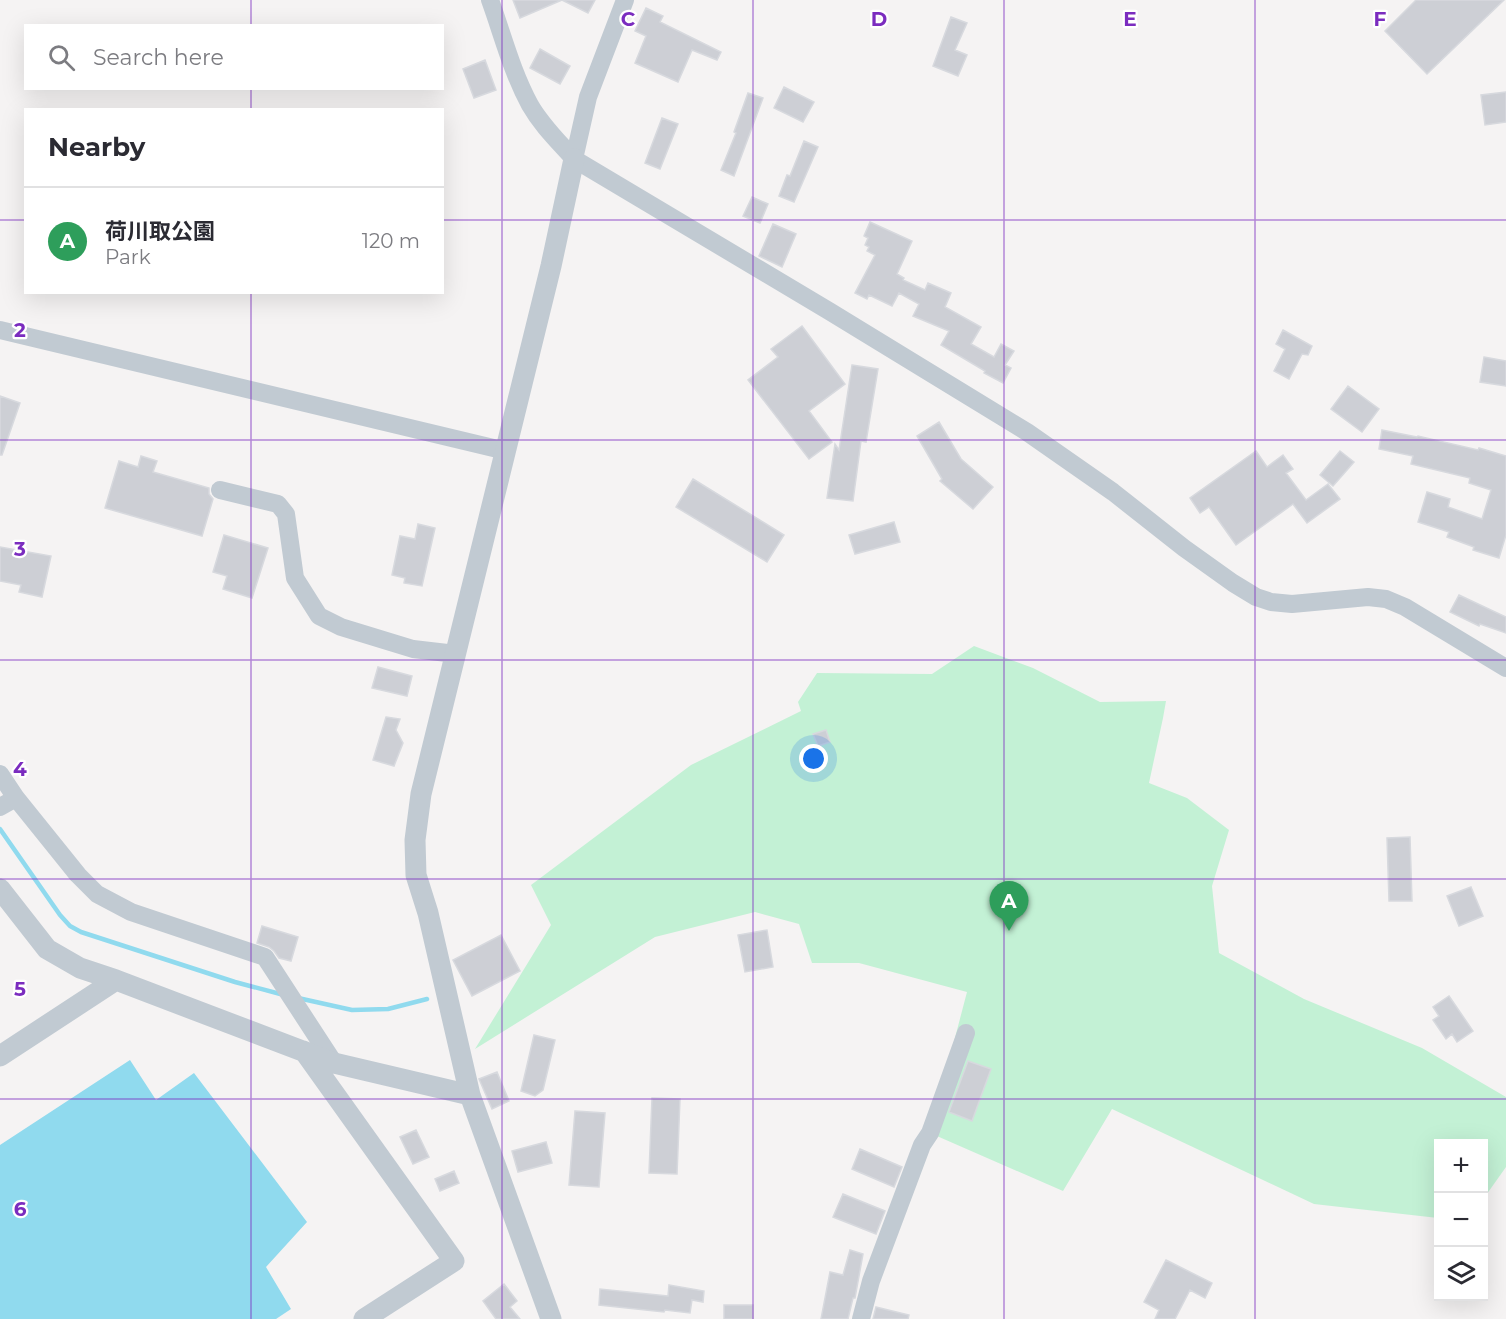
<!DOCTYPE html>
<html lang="en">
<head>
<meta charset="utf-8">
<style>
  :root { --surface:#fff; --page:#f2f2f3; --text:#2b2b33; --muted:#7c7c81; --line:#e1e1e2; --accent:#d93025 }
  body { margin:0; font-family:Montserrat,"Noto Sans JP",sans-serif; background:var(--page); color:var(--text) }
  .controls { position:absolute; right:18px; bottom:18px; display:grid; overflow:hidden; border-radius:0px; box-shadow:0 6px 24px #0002 }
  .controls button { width:54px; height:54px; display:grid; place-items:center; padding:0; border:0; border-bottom:2px solid var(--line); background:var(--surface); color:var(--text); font:30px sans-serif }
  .you { position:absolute; left:814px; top:759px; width:21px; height:21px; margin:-15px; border:4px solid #fff; border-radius:50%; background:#1a73e8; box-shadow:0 0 0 9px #1a73e833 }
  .badge { display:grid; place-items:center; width:39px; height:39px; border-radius:50%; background:var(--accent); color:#fff; font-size:20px; font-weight:700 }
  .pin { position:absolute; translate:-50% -50px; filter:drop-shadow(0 2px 3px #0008) }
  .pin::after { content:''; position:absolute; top:32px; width:21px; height:18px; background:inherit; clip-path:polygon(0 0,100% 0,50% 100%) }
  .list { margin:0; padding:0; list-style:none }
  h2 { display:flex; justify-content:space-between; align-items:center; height:78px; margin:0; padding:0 24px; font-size:26px }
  h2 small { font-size:20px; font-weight:400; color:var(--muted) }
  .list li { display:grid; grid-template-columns:39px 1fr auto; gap:18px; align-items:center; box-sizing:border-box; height:108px; padding:0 24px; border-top:2px solid var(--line) }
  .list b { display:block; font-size:22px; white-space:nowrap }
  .list p { margin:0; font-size:20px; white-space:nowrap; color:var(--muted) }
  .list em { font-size:20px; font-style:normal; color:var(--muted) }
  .icon { flex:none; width:33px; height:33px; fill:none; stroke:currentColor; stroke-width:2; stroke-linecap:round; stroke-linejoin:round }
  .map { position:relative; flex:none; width:1506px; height:1319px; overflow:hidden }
  .search { position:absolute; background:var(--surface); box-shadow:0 6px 24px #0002; left:24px; top:24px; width:420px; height:66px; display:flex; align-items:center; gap:15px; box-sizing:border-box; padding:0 21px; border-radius:0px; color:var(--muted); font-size:22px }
  .panel { position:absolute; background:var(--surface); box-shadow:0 6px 24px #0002; left:24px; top:108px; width:420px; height:186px; border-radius:0px }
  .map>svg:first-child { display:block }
  .green { fill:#c3f1d5 }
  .water { fill:#90daee }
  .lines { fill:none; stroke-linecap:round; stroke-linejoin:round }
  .stream { stroke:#90daee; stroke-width:4.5 }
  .building { fill:#cdcfd5; stroke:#d7d9de; stroke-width:1.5 }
  .minor { stroke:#c1cad2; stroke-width:18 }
  .tertiary { stroke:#c1cad2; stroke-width:21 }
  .grid { fill:none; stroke:#7b2cbf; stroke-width:1.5; stroke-opacity:0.55 }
  .grid-label { font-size:20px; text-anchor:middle; font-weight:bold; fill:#7b2cbf; stroke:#fff; stroke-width:4.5; stroke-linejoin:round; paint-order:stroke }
</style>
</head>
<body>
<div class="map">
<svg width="1506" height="1319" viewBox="0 0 1506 1319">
  <rect width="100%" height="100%" fill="#f5f3f3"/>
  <path class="green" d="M 974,646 L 1033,668 L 1100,702 L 1166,701 L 1163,718 L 1149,783 L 1187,798 L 1229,830 L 1212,886 L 1219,953 L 1304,999 L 1422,1048 L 1506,1097 L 1506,1167 L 1484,1198 L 1484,1144 L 1438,1144 L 1438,1218 L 1314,1204 L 1112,1109 L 1063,1191 L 930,1133 L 967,992 L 859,963 L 812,963 L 799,924 L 755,912 L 655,937 L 475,1049 L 551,925 L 531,885 L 691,765 L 801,711 L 798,702 L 817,673 L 932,674 Z"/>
  <path class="water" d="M 130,1060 L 156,1100 L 194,1073 L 307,1222 L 266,1267 L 291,1309 L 276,1319 L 0,1319 L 0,1145 Z"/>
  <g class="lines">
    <path class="stream" d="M 0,829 L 60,915 L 70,926 L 81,932 L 235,982 L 284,995
      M 298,998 L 352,1010 L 388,1009 L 427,999"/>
  </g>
  <path class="building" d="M 513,0 L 595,0 L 588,13 L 562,0 L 520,18 Z
    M 1416,0 L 1504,0 L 1427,74 L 1385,31 Z
    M 646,8 L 663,16 L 660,22 L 721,52 L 717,60 L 692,50 L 678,82 L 635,63 L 646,36 L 635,31 Z
    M 951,17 L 967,23 L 955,50 L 967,55 L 958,76 L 933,66 Z
    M 540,49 L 570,66 L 560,84 L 530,68 Z
    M 485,60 L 496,90 L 474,98 L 463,69 Z
    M 784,87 L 814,102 L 803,122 L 774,108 Z
    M 1506,92 L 1506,122 L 1485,125 L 1481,95 Z
    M 748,93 L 763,98 L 734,176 L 721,170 L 736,133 L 734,132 Z
    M 662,118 L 678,124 L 660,169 L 645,163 Z
    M 804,141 L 818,147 L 794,202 L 779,196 L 787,175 L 790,176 Z
    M 752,197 L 768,204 L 760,223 L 743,216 Z
    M 870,222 L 912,241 L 897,274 L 904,278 L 903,280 L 925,290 L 928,283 L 951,293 L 945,307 L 981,327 L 971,344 L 994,357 L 1001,344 L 1014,351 L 1005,365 L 1011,368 L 1003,383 L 984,373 L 985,371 L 941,345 L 949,331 L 913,316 L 919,304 L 899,293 L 892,306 L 869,295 L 867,299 L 855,293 L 875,255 L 867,251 L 869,247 L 865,245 L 868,238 L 864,236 Z
    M 773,224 L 796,234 L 782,267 L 759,256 Z
    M 802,326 L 845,384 L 809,411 L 832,442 L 809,459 L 748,380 L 778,357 L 771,349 Z
    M 1283,330 L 1312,346 L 1308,355 L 1302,354 L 1289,379 L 1274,371 L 1285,349 L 1276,344 Z
    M 1484,357 L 1506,361 L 1506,386 L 1480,382 Z
    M 852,365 L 878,369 L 866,442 L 861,441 L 853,501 L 827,498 L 835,444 L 839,450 Z
    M 1348,386 L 1379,409 L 1362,432 L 1331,409 Z
    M 0,396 L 20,403 L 2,455 L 0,455 Z
    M 939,422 L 961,459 L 993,487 L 973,509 L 940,481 L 942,479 L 917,436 Z
    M 1382,430 L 1417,437 L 1418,436 L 1478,450 L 1479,448 L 1506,456 L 1506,535 L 1499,558 L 1473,550 L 1474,547 L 1447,537 L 1449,532 L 1418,522 L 1427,492 L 1450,499 L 1448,507 L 1482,519 L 1491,490 L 1469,483 L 1470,478 L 1411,464 L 1413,456 L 1379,449 Z
    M 1256,451 L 1267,467 L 1283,455 L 1293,469 L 1286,473 L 1306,500 L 1328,484 L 1340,499 L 1307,523 L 1293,504 L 1236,545 L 1209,507 L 1200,513 L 1190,498 Z
    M 1340,451 L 1354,462 L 1333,486 L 1320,475 Z
    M 141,456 L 157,461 L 153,472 L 209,488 L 209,494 L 213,499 L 202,536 L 105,508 L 119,461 L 138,467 Z
    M 693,479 L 784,535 L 767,562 L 676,507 Z
    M 894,522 L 900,542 L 855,554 L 849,535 Z
    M 418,524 L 435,528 L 422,586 L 404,583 L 405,578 L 392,575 L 400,536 L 415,539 Z
    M 224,535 L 268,548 L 252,598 L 223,589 L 227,576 L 213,572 Z
    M 0,547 L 51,556 L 42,597 L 19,592 L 21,585 L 0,581 Z
    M 1459,595 L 1506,617 L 1506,633 L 1480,624 L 1479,626 L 1450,612 Z
    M 378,667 L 412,676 L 407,696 L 372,688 Z
    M 386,717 L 400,719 L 396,730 L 403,743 L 394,766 L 373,760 Z
    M 826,730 L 830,742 L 818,746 L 813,734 Z
    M 1410,837 L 1412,901 L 1389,901 L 1387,838 Z
    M 1471,887 L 1483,916 L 1459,926 L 1447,896 Z
    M 262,926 L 298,937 L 291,961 L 279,958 L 274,951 L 269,947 L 257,943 Z
    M 767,930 L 773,967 L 745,972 L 738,935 Z
    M 501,935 L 520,971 L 472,996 L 453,960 Z
    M 1449,996 L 1473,1031 L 1457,1042 L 1452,1034 L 1446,1039 L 1433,1020 L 1439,1016 L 1433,1007 Z
    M 534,1035 L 555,1040 L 543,1090 L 535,1096 L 521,1091 Z
    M 968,1061 L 991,1069 L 972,1121 L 949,1112 Z
    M 497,1072 L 509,1101 L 492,1109 L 479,1079 Z
    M 652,1098 L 680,1099 L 677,1174 L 649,1173 Z
    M 575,1111 L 605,1113 L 599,1187 L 569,1185 Z
    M 416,1130 L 429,1157 L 413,1164 L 400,1137 Z
    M 546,1142 L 552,1163 L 518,1172 L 512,1151 Z
    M 860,1149 L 902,1167 L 894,1187 L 852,1169 Z
    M 454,1171 L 459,1183 L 440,1191 L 435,1179 Z
    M 843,1194 L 885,1211 L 876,1234 L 833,1217 Z
    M 850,1250 L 863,1254 L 855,1298 L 853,1298 L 848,1319 L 821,1319 L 830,1272 L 843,1275 Z
    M 1166,1260 L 1212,1283 L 1205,1298 L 1190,1290 L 1175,1319 L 1155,1319 L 1159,1310 L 1144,1302 Z
    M 504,1284 L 517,1301 L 510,1307 L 520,1319 L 496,1319 L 483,1301 Z
    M 669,1285 L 704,1291 L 703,1302 L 692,1300 L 690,1313 L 665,1310 L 664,1312 L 599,1305 L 600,1289 L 668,1296 Z
    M 724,1305 L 753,1305 L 753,1319 L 724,1319 Z
    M 876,1307 L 909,1315 L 908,1319 L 873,1319 Z"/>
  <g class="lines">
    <path class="minor" d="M 490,0 C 503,36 512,72 530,105 C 542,126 559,142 574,159 L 829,311 L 1027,432 L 1113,492 L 1184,548 L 1233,583 L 1256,597 L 1271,602 L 1292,604 L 1368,597 L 1386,599 L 1405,607 L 1506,668
      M 574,159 L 588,97 L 625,0
      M 0,330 L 506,451
      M 220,490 L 278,504 L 286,514 L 295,578 L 319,616 L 341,627 L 413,649 L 456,654
      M 0,774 L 16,798 L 78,875 L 97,894 L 131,912 L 265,957 L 334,1063
      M 0,807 L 16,798
      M 861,1319 L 871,1281 L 922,1145 L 930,1133 L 966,1033"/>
    <path class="tertiary" d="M 0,889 L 47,949 L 80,968 L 116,980 L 334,1063 L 470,1095
      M 304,1051 L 454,1261 L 364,1319
      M 0,1056 L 116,980
      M 551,1319 L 470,1095 L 428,913 L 416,875 L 415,840 L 421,794 L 551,266 L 574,159"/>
  </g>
  <path class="grid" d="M 251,0 L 251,26M 502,0 L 502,1319M 753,0 L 753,1319M 1004,0 L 1004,1319M 1255,0 L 1255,1319M 251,88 L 251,110M 0,220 L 26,220M 442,220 L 1506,220M 251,292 L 251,1319M 0,440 L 1506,440M 0,660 L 1506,660M 0,879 L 1506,879M 0,1099 L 1506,1099"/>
  <g class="grid-label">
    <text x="628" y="26">C</text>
    <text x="879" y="26">D</text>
    <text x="1130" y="26">E</text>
    <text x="1380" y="26">F</text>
    <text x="20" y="337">2</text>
    <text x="20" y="556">3</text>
    <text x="20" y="776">4</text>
    <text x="20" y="996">5</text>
    <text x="20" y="1216">6</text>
  </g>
</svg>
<div class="controls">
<button>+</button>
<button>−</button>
<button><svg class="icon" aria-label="layers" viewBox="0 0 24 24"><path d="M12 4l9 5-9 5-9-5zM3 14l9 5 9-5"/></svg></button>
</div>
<div class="you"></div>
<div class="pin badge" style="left:1009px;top:931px;background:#2e9e5b">A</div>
<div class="search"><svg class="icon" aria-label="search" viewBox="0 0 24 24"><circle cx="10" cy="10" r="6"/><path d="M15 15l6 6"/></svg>Search here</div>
<section class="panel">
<h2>Nearby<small></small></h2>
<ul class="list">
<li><span class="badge" style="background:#2e9e5b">A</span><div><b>荷川取公園</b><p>Park</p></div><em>120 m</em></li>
</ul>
</section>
</div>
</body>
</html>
